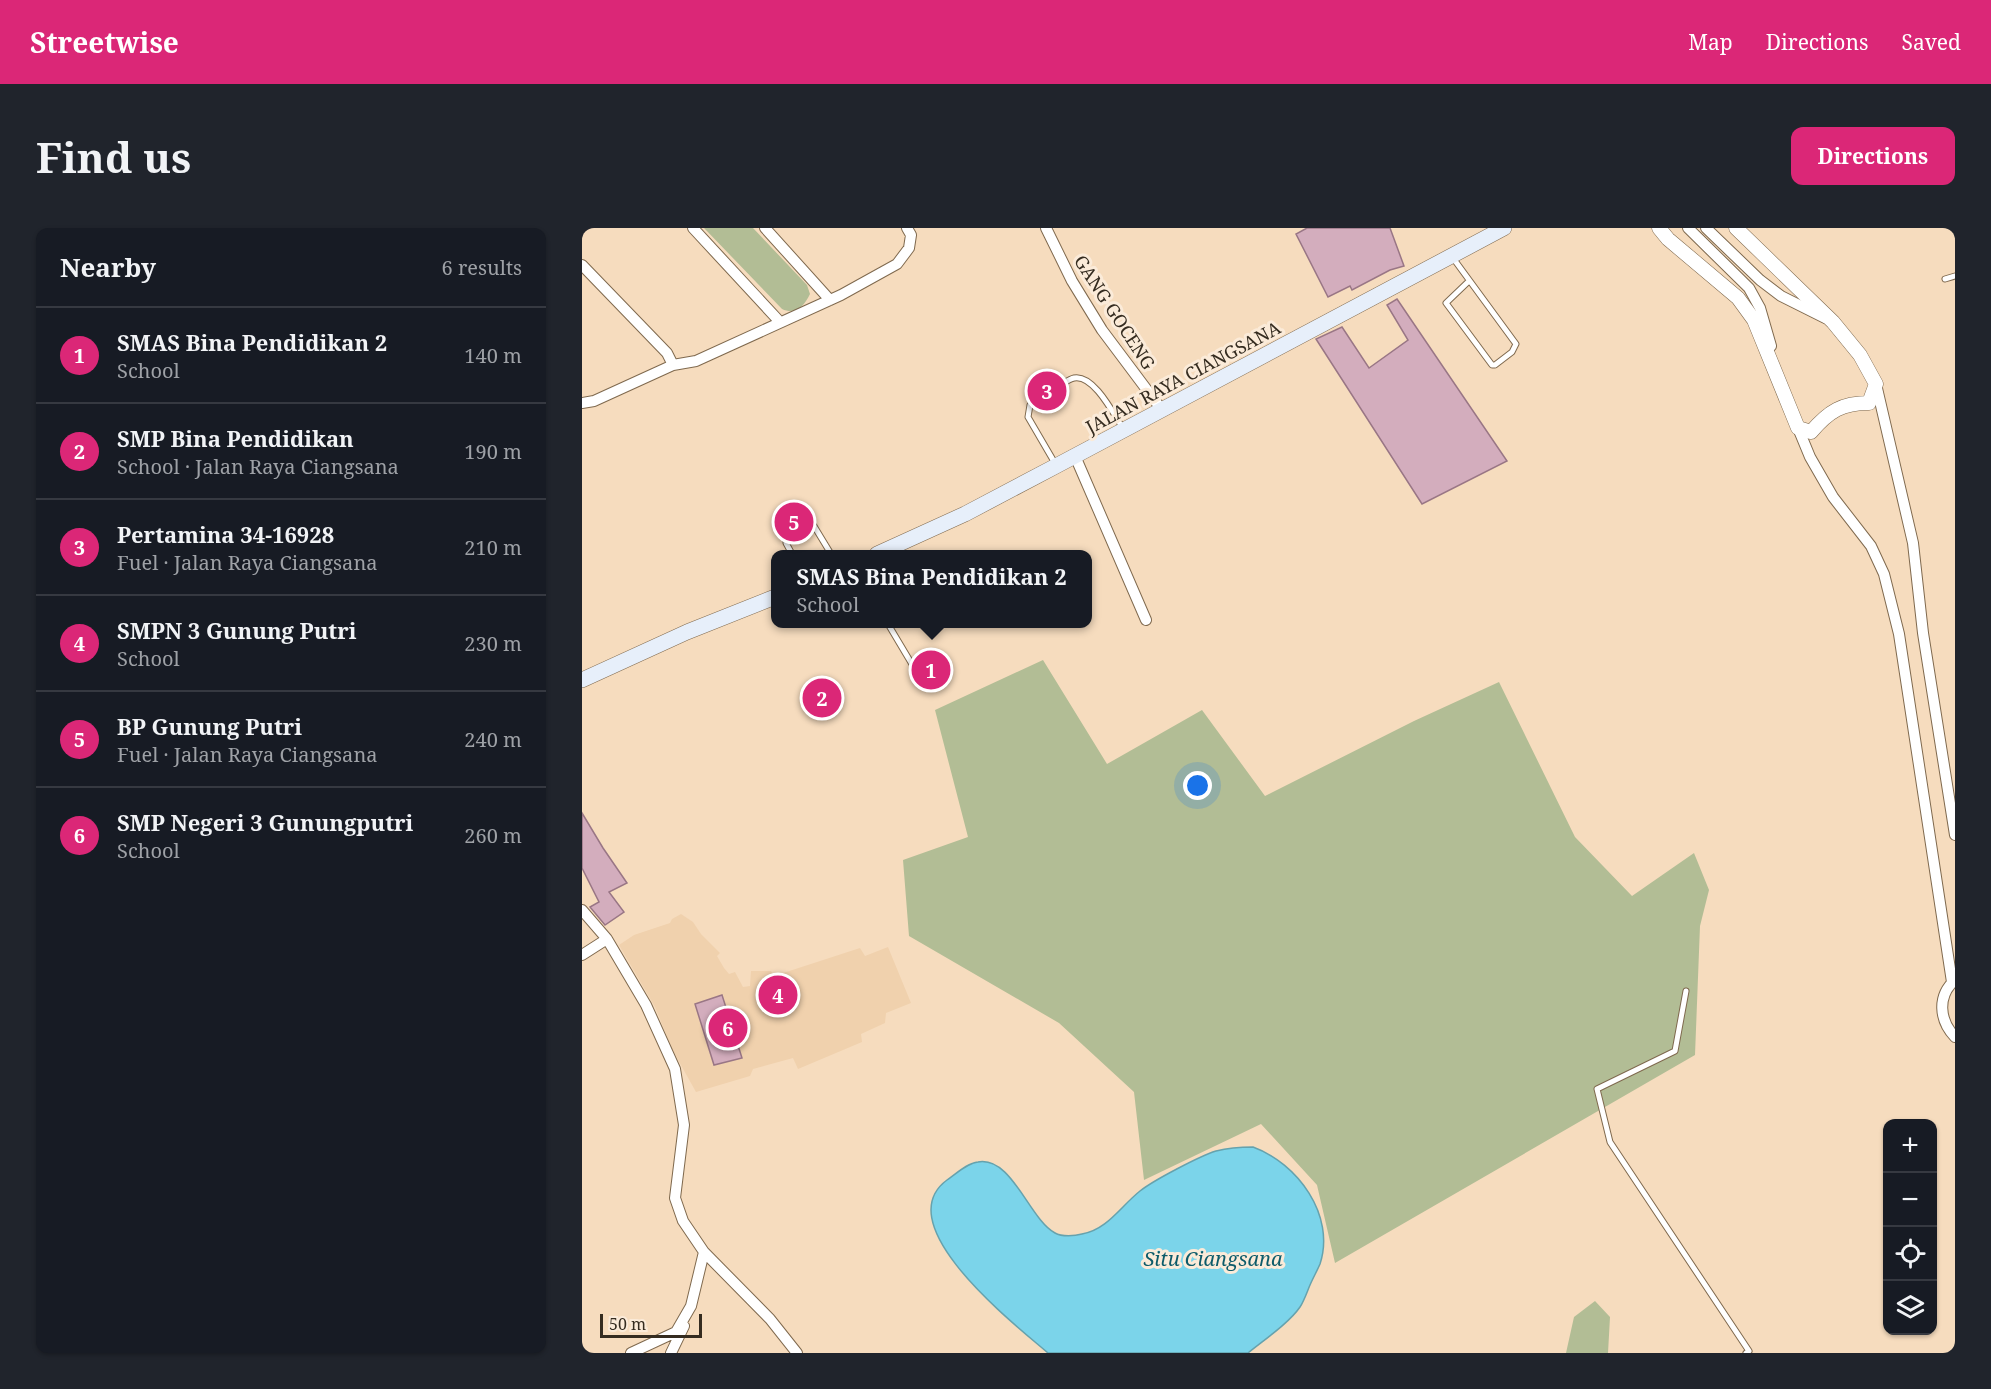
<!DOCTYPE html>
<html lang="en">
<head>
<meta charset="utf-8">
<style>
  :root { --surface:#171b24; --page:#20242c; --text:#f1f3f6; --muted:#9ea1a6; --line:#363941; --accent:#db2777 }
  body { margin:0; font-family:"Noto Serif",serif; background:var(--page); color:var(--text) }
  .controls { position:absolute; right:18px; bottom:18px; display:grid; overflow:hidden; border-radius:12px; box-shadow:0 2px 4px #0004 }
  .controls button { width:54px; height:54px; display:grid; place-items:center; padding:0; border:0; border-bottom:2px solid var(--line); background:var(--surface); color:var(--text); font:30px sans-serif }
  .scale { position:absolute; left:18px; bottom:15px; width:102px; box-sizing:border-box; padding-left:6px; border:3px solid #352c20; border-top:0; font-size:16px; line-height:21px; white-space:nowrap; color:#352c20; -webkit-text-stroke:4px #fbebd9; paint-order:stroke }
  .you { position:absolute; left:616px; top:558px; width:21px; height:21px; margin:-15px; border:4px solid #fff; border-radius:50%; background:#1a73e8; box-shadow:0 0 0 9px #1a73e833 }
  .badge { display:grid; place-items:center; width:39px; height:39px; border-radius:50%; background:var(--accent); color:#fff; font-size:20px; font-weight:700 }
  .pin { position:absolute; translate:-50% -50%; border:3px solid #fff; box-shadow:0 2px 6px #0006 }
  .popup { position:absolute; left:189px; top:322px; width:321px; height:78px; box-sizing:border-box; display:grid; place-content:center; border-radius:12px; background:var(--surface); filter:drop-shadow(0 2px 4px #0005); font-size:20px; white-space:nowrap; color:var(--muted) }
  .popup b { font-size:22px; color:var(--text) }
  .popup::after { content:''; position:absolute; left:50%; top:100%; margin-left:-12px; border:12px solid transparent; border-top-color:var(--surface) }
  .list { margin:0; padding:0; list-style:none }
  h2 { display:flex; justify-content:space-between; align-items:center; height:78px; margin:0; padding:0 24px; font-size:26px }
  h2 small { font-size:20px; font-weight:400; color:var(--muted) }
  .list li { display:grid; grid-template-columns:39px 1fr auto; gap:18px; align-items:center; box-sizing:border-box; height:96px; padding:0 24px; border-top:2px solid var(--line) }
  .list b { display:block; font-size:22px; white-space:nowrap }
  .list p { margin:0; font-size:20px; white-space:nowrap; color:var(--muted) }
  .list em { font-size:20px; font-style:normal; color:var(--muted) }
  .icon { flex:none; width:33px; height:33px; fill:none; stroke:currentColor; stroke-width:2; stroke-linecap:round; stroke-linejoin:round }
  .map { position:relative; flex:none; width:1373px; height:1125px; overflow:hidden; border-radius:12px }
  header { display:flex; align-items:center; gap:36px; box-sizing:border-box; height:84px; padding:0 30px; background:var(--accent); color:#fff }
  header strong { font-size:28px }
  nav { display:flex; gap:33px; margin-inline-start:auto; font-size:21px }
  .intro { display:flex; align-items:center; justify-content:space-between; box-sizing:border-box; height:144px; padding:0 36px }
  h1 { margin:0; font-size:42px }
  .button { padding:15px 27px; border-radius:12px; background:var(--accent); color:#fff; font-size:21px; font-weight:700 }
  main { display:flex; gap:36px; padding:0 36px }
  aside { flex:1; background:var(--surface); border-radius:12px; box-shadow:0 2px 4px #0004 }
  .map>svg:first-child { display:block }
  .built { fill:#f0d1ad }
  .green { fill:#b2bd95 }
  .water { fill:#7bd4ea; stroke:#66a2ad; stroke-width:1.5 }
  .building { fill:#d3adbd; stroke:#997685; stroke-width:1.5 }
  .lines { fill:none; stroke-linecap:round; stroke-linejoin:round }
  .service-casing { stroke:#7f694e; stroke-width:7 }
  .minor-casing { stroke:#7f694e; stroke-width:12 }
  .tertiary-casing { stroke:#7f694e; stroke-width:15 }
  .secondary-casing { stroke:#7f694e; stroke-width:16 }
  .service { stroke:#fff; stroke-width:5 }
  .minor { stroke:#fff; stroke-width:10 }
  .tertiary { stroke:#fff; stroke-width:14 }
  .secondary { stroke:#e7effa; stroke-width:15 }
  .labels { text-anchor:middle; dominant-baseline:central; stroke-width:6; stroke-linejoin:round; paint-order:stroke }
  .street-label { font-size:18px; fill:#352c20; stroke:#fbebd9 }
  .water-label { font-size:20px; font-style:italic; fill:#0d5b6a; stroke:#fbebd9 }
</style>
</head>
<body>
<header>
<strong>Streetwise</strong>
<nav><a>Map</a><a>Directions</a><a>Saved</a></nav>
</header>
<div class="intro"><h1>Find us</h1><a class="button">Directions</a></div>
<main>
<aside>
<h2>Nearby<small>6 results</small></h2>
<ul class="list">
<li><span class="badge">1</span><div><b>SMAS Bina Pendidikan 2</b><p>School</p></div><em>140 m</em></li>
<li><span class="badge">2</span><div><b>SMP Bina Pendidikan</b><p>School · Jalan Raya Ciangsana</p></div><em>190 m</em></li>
<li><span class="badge">3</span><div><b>Pertamina 34-16928</b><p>Fuel · Jalan Raya Ciangsana</p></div><em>210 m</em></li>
<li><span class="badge">4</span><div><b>SMPN 3 Gunung Putri</b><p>School</p></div><em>230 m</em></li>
<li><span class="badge">5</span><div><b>BP Gunung Putri</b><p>Fuel · Jalan Raya Ciangsana</p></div><em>240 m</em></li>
<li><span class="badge">6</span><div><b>SMP Negeri 3 Gunungputri</b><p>School</p></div><em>260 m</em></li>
</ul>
</aside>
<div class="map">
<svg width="1373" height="1125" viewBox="0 0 1373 1125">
  <rect width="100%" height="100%" fill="#f6dcbe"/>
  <path class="built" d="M 99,686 L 111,694 L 119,706 L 138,725 L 135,728 L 142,740 L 147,746 L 153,744 L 161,759 L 168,758 L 169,743 L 189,743 L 192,748 L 278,720 L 283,728 L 306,719 L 329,775 L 304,785 L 303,795 L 279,806 L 280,814 L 216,841 L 211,830 L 171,841 L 168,848 L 114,864 L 90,821 L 73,779 L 37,717 L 52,707 L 88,695 L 90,691 Z"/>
  <path class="green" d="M 122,0 L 171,0 L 225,57 L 228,66 C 222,79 213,87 200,81 Z
    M 461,432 L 525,536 L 620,482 L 683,568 L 832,493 L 917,454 L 993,609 L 1050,668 L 1112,625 L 1127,662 L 1118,698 L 1113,827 L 753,1035 L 735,957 L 679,896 L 562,952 L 552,864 L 477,795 L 327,708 L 321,632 L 386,609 L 353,482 Z
    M 1013,1073 L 1028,1089 L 1026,1125 L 984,1125 L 992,1089 Z"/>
  <path class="water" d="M 671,919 C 715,935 754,987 738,1036 C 735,1043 731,1050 728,1057 C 725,1064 722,1073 718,1079 C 707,1095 682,1112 666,1125 L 466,1125 C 435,1098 304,997 365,952 C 374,946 385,935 396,934 C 430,928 447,991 473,1005 C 480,1009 493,1008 500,1006 C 525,1002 539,978 558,963 C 572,952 618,928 634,923 C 646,920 658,919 671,919 Z"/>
  <path class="building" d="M 725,0 L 808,0 L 822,38 L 808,42 L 770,62 L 768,58 L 746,69 L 714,6 Z
    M 815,71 L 925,233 L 840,276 L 734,111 L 760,99 L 787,140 L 826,112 L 805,77 Z
    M 0,585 L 21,620 L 45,655 L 27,664 L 42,684 L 23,697 L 8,679 L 17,674 L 0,640 Z
    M 140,767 L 160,830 L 132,837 L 113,776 Z"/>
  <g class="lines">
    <g class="service-casing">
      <path id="service" d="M 871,30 L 934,116 L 930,124 L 913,137 L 910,137 L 864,75 L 887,53
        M 1363,51 L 1373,48
        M 474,237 L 446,189 L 448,177 C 458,171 483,152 492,150 C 512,146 532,187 542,202
        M 210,326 L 204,315 L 204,309 L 227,295 L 232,298 L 249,326
        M 306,396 L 337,448
        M 1104,763 L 1093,823 L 1015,861 L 1028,914 L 1167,1123 L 1164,1125"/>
    </g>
    <g class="minor-casing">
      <path id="minor" d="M 111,0 L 198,94
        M 183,0 L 248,72
        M 464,0 L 490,53 L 520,102 L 580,182
        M 1106,0 L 1167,60 L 1178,80 L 1189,118
        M 1124,0 L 1178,52 L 1199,68 L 1243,90
        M 0,37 L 85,125 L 91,137
        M 1294,156 L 1331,315 L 1341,405 L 1373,607
        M 0,175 L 12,173 L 91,137 L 114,133 L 259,67 L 315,36 L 327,20 L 329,7 L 325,0
        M 1216,200 L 1228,229 L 1251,269 L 1289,318 L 1302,346 L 1317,406 L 1370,754
        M 493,228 L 564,392
        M 0,682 L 25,711 L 64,777 L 93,841 L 102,897 L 93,970 L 101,993 L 122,1024 L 188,1091 L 215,1125
        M 0,727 L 25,711
        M 1373,752 C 1355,768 1357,792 1373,809
        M 49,1125 L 94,1104 L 109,1078 L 122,1024
        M 89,1125 L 102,1098"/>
    </g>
    <g class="tertiary-casing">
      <path id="tertiary" d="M 1077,0 L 1086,11 L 1156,70 L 1172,92 L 1216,200 L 1229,204 C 1247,183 1260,175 1287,175 L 1294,156 L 1278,127 L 1251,94 L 1154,0"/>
    </g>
    <g class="secondary-casing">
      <path id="secondary" d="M 295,326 L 383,286 L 474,238 L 922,0
        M 0,452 L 105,404 L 193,369"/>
    </g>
    <use href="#service" class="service"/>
    <use href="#minor" class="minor"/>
    <use href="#tertiary" class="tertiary"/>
    <use href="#secondary" class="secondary"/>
  </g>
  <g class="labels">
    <g class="street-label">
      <text transform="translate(533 84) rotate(57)">GANG GOCENG</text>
      <text transform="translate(601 149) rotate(-28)">JALAN RAYA CIANGSANA</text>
    </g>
    <g class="water-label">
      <text x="631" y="1030">Situ Ciangsana</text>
    </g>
  </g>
</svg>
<div class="controls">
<button>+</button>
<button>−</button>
<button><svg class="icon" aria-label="locate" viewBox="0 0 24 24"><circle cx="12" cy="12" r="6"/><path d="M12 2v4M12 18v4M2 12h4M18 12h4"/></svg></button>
<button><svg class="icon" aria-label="layers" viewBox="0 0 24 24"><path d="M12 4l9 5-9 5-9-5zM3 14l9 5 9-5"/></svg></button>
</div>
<div class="scale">50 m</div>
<div class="you"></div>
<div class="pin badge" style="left:349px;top:442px">1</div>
<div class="popup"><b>SMAS Bina Pendidikan 2</b>School</div>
<div class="pin badge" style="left:240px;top:470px">2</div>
<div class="pin badge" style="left:465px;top:163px">3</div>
<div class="pin badge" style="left:196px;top:767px">4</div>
<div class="pin badge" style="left:212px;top:294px">5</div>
<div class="pin badge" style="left:146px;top:800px">6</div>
</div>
</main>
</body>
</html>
